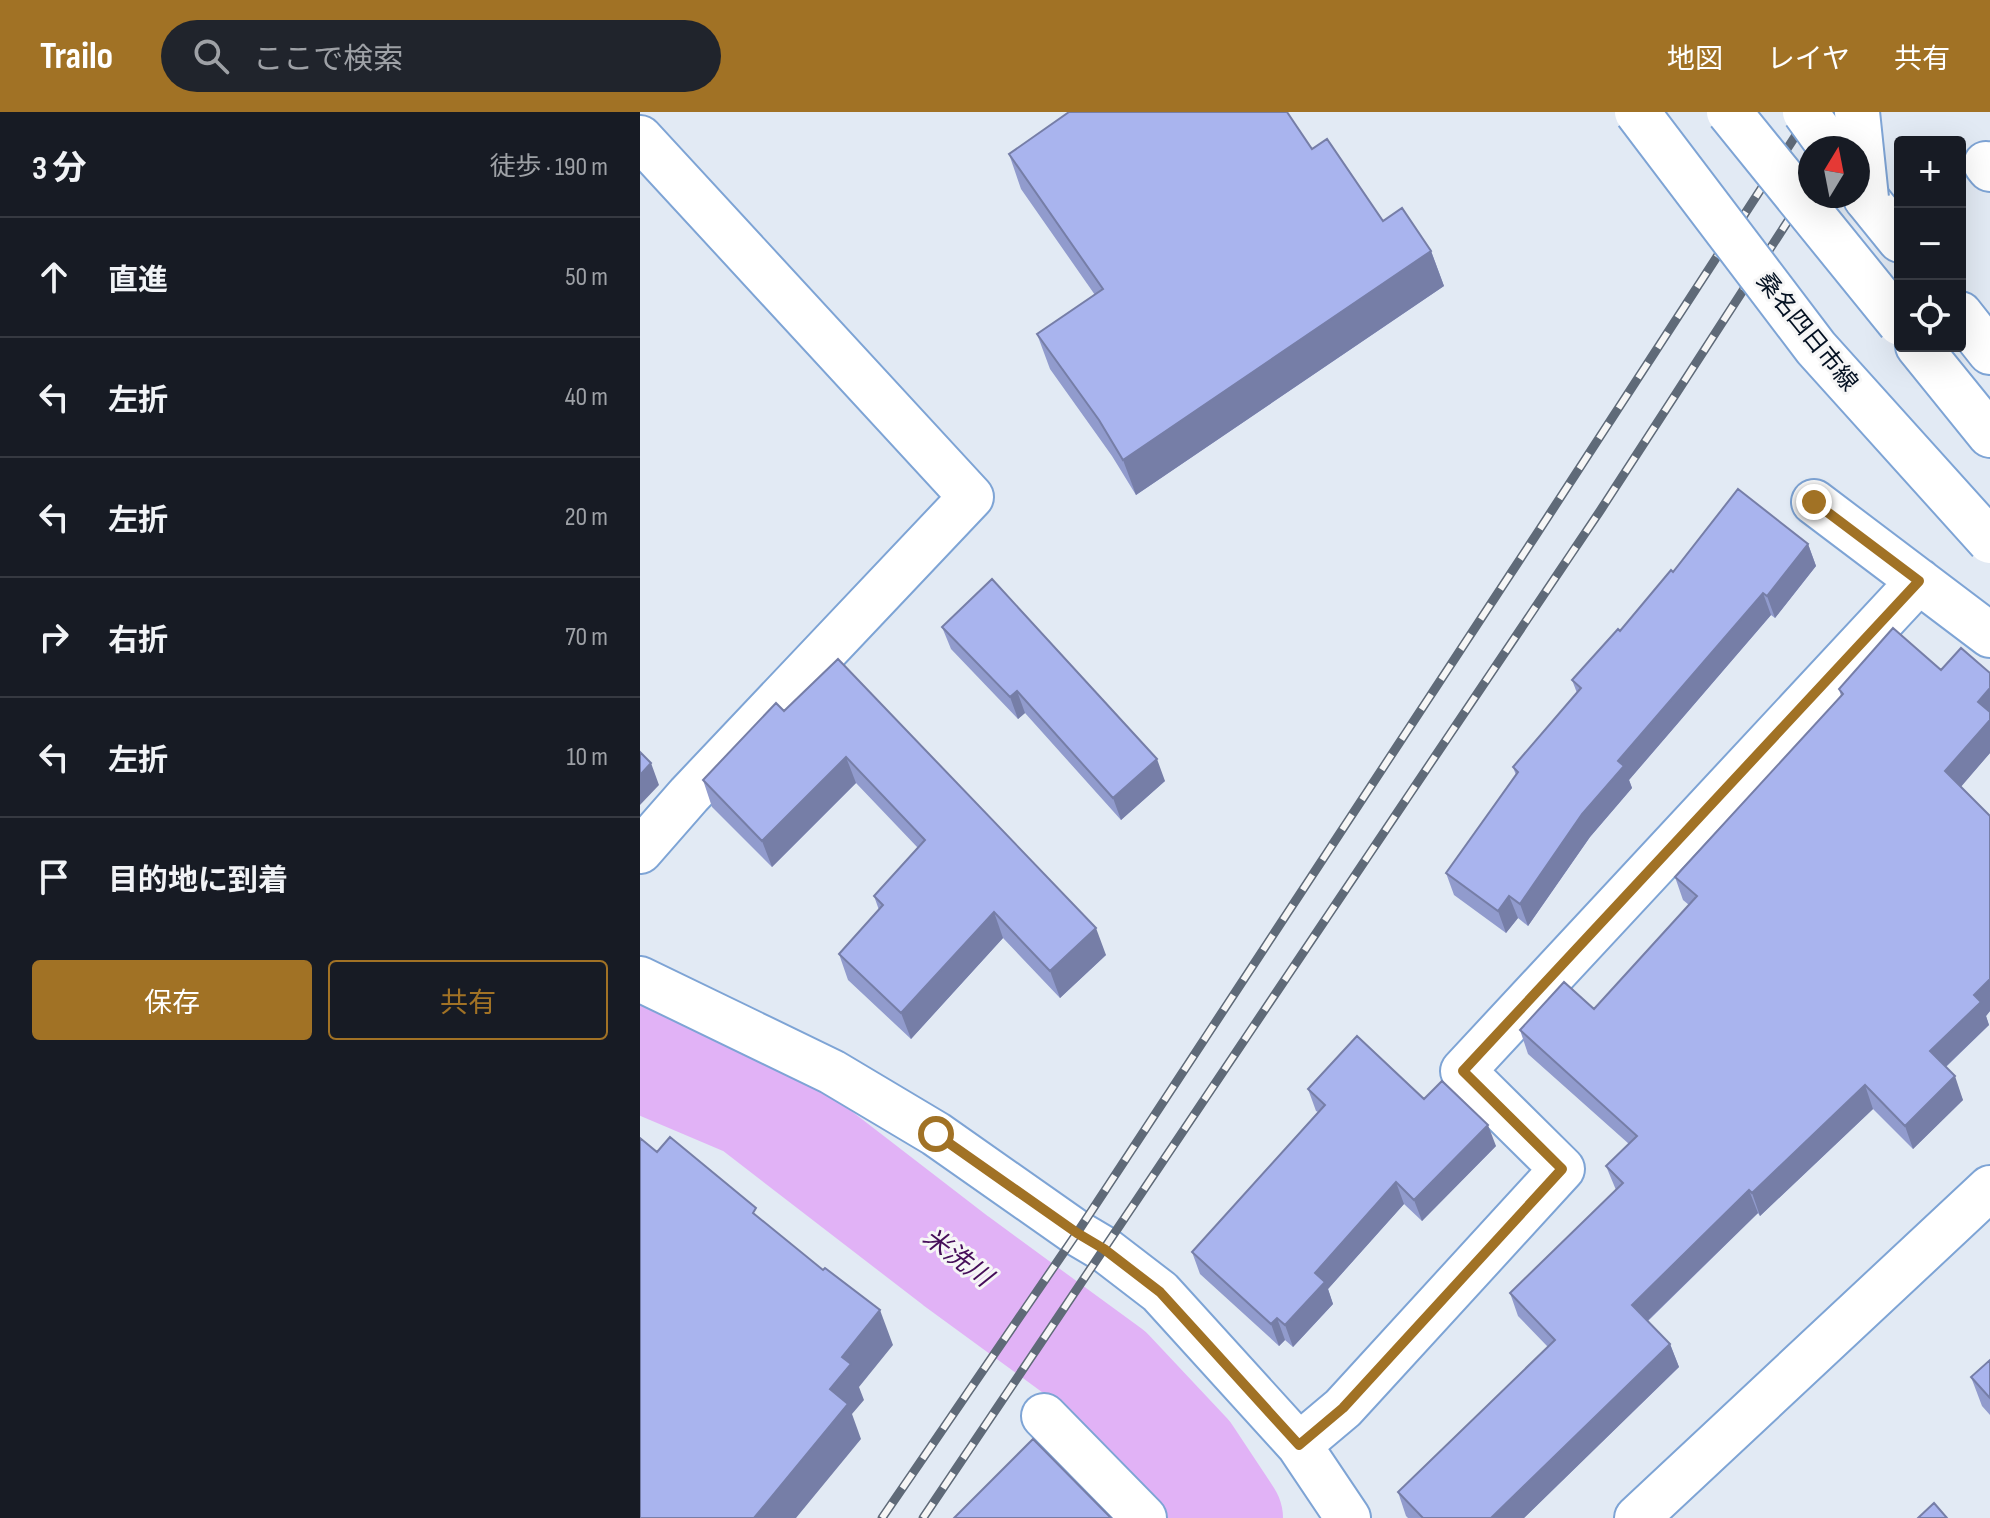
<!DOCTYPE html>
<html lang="ja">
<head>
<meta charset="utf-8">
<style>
  :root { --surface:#171b24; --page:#20242c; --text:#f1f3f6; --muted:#9ea1a6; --line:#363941; --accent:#a17225 }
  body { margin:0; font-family:"Sofia Sans Condensed","Noto Sans JP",sans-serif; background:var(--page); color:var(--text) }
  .controls { position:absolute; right:24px; top:24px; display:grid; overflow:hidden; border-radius:8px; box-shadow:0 8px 32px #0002 }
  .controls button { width:72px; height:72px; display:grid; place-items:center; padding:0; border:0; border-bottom:2px solid var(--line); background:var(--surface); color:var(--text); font:40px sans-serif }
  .compass { position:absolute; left:1158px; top:24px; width:72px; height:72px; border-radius:50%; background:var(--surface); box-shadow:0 8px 32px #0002; rotate:10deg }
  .stop { position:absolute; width:24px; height:24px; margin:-18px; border:6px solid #a17225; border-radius:50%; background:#fff }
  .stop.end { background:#a17225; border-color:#fff; box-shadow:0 2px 8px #0008 }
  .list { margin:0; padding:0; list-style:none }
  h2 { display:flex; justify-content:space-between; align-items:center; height:104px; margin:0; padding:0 32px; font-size:34px }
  h2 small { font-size:26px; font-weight:400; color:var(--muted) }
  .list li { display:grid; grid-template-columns:52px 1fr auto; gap:24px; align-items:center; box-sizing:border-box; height:120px; padding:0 32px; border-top:2px solid var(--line) }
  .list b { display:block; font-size:30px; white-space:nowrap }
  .list em { font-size:26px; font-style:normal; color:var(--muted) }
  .actions { display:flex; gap:16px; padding:24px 32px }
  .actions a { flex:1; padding:18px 0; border:2px solid var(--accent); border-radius:8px; text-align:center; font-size:28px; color:var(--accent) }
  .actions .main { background:var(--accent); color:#fff }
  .icon { flex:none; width:44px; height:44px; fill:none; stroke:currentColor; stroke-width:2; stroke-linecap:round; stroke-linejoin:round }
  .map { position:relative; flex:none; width:1350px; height:1406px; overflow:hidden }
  header { display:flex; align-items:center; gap:48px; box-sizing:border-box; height:112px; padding:0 40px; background:var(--accent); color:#fff }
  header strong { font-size:38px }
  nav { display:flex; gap:44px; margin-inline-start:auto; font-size:28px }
  .search { width:560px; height:72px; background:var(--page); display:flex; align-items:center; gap:20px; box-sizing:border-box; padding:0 28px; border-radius:44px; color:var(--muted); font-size:30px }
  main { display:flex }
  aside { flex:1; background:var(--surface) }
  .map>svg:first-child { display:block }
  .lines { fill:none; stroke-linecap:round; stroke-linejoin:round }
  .river { stroke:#e1b2f6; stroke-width:110 }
  .minor-casing { stroke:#7ea4d5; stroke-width:48 }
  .secondary-casing { stroke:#7ea4d5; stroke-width:48 }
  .primary-casing { stroke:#7ea4d5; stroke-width:48 }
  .minor { stroke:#fff; stroke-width:44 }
  .secondary { stroke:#fff; stroke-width:44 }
  .primary { stroke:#fff; stroke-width:44 }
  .rail-casing { stroke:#5f6a78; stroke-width:9 }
  .rail { stroke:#f6f6f6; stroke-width:6; stroke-dasharray:18; stroke-linecap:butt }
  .secondary-bridge-casing { stroke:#7ea4d5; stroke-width:48; stroke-linecap:butt }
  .primary-bridge-casing { stroke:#7ea4d5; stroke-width:48; stroke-linecap:butt }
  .secondary-bridge { stroke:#fff; stroke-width:44 }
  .primary-bridge { stroke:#fff; stroke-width:44 }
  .wall { fill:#919bcd }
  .shaded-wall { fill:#767ea7 }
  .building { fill:#a9b4ee; stroke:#767ea7; stroke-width:2 }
  .route { stroke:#a17225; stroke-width:10 }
  .labels { text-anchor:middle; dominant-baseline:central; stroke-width:6; stroke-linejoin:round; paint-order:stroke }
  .street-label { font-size:24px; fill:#041122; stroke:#f6f6f6 }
  .water-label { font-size:26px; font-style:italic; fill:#460e59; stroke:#f6f6f6 }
</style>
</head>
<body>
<header>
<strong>Trailo</strong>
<div class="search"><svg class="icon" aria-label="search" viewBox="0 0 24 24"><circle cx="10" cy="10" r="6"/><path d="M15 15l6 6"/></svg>ここで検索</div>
<nav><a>地図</a><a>レイヤ</a><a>共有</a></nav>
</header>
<main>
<aside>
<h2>3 分<small>徒歩 · 190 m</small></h2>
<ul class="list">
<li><svg class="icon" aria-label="ahead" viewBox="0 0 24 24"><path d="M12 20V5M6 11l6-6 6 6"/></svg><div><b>直進</b></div><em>50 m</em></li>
<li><svg class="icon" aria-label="left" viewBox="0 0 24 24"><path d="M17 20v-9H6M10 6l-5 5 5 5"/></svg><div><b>左折</b></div><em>40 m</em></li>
<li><svg class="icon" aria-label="left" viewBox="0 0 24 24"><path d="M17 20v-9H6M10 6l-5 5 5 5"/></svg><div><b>左折</b></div><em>20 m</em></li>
<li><svg class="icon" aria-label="right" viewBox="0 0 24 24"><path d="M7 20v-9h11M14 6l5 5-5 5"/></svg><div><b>右折</b></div><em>70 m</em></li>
<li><svg class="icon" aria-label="left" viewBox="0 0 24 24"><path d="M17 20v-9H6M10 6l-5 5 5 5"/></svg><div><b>左折</b></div><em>10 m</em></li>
<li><svg class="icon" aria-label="arrive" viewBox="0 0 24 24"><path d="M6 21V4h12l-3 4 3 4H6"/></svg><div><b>目的地に到着</b></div></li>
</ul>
<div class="actions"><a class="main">保存</a><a>共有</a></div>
</aside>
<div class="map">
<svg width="1350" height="1406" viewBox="0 0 1350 1406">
  <rect width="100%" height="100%" fill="#e2eaf4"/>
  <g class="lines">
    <path class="river" d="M 0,944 L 111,991 L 316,1149 L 469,1261 L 547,1344 L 588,1406"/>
    <g class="minor-casing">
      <path id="minor" d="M 0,26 L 331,385 L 49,683 L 0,739
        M 1346,52 L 1350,57
        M 1174,390 L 1350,523
        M 0,867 L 192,960 L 296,1022 L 437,1121 L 464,1137 L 520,1180 L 659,1333 L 708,1406
        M 404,1304 L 504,1406
        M 659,1333 L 703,1296 L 922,1057 L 823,959 L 1279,469
        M 997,1406 L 1350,1076"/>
    </g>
    <g class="secondary-casing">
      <path id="secondary" d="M 1226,86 L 1260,128
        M 1320,202 L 1350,240"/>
    </g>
    <g class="primary-casing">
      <path id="primary" d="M 1278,234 L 1350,323"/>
    </g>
    <use href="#minor" class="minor"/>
    <use href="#secondary" class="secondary"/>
    <use href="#primary" class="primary"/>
    <g class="rail-casing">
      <path id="rail" d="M 1195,36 L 1219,0
        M 242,1406 L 437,1121 L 896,423 L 1171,0
        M 283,1406 L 960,399 L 1170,75"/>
    </g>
    <use href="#rail" class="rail"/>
    <g class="secondary-bridge-casing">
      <path id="secondary-bridge" d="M 997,0 L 1176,236 L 1350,429
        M 1217,0 L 1226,86"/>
    </g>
    <g class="primary-bridge-casing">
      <path id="primary-bridge" d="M 1089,0 L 1260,211
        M 1165,0 L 1191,36"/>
    </g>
    <use href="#secondary-bridge" class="secondary-bridge"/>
    <use href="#primary-bridge" class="primary-bridge"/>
  </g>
  <path class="wall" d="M 672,37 L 743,109 L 791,139 L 804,174 L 496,383 L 472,344 L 410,257 L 397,222 L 455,183 L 381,77 L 369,42 Z
    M 1168,432 L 1176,454 L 1135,506 L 1131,503 L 989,668 L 992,676 L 950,725 L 888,814 L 878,806 L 866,821 L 814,783 L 806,761 L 876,663 L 873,655 L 937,581 L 932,568 L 980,519 Z
    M 302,515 L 525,669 L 481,708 L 385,601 L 378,607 L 311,537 Z
    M 1301,558 L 1350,561 L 1350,641 L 1320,675 L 1350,704 L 1350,899 L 1346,904 L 1349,913 L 1306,955 L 1323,988 L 1273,1037 L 1233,997 L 1120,1104 L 1118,1101 L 1008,1209 L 1030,1232 L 1039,1255 L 884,1406 L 768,1406 L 766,1404 L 758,1380 L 908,1235 L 878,1204 L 870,1181 L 976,1078 L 966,1054 L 989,1032 L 888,942 L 880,918 L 954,897 L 1049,793 L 1043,788 L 1035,765 L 1201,584 L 1199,577 Z
    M 144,599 L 466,843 L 420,886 L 363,826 L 271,927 L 208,868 L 199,842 L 239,798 L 234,784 L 278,736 L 216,671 L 132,755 L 72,695 L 63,668 Z
    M 668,977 L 784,987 L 856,1034 L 782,1109 L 764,1092 L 688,1177 L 693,1192 L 653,1235 L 645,1228 L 639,1234 L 560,1162 L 552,1140 L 678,1000 L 676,999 Z
    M 1350,1248 L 1350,1303 L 1342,1294 L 1331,1265 Z"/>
  <path class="shaded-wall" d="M 791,139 L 804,174 L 496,383 L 483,348 Z
    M 1168,432 L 1176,454 L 1135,506 L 1127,484 Z
    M 1123,481 L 1131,503 L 989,668 L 992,676 L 950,725 L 888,814 L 880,792 L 978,649 Z
    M 1350,576 L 1350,641 L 1314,683 L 1305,659 L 1338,590 Z
    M 377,579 L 385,601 L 378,607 L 370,585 Z
    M 206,645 L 216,671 L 132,755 L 122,729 Z
    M 517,647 L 525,669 L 481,708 L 473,686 Z
    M 11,651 L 19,673 L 0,693 L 0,663 Z
    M 869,784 L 878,806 L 866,821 L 858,799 Z
    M 354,800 L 363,826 L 271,927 L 261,901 Z
    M 456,816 L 466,843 L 420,886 L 410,859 Z
    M 1350,867 L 1350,899 L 1346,904 L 1349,913 L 1298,962 L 1290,939 L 1334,883 Z
    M 1315,964 L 1323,988 L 1273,1037 L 1265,1014 Z
    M 1225,973 L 1233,997 L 1120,1104 L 1112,1081 Z
    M 848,1013 L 856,1034 L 782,1109 L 774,1088 Z
    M 756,1070 L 764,1092 L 688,1177 L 693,1192 L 653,1235 L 645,1213 L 675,1161 Z
    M 1109,1078 L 1118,1101 L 1000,1216 L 992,1193 Z
    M 240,1198 L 253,1233 L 219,1275 L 224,1288 L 212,1302 L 221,1327 L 156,1406 L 114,1406 L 190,1277 L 202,1245 Z
    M 637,1206 L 645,1228 L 639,1234 L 631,1212 Z
    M 1030,1232 L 1039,1255 L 884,1406 L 851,1406 Z"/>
  <path class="building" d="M 429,0 L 647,0 L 672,37 L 687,27 L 743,109 L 762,96 L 791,139 L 483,348 L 459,308 L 397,222 L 463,177 L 369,42 Z
    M 1098,377 L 1168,432 L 1127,484 L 1123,481 L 978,649 L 984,654 L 942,702 L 880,792 L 869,784 L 858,799 L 806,761 L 878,660 L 873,655 L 941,576 L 932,568 L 978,517 L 980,519 L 1031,458 L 1033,460 Z
    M 352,467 L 517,647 L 473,686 L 377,579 L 370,585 L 302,515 Z
    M 1253,516 L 1301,558 L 1321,536 L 1350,561 L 1350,576 L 1338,590 L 1350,600 L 1350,608 L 1305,659 L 1350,704 L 1350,867 L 1334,883 L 1341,890 L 1290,939 L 1315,964 L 1265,1014 L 1225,973 L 1112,1081 L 1109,1078 L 992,1193 L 1030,1232 L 851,1406 L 783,1406 L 758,1380 L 915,1228 L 870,1181 L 983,1071 L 966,1054 L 997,1024 L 880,918 L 924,870 L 954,897 L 1057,784 L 1035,765 L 1203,582 L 1199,577 Z
    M 198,547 L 456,816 L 410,859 L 354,800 L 261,901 L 199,842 L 243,793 L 234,784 L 285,728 L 206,645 L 122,729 L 63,668 L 136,591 L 144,599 Z
    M 0,640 L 11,651 L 0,663 Z
    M 717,924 L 784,987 L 802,969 L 848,1013 L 774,1088 L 756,1070 L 675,1161 L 685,1170 L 645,1213 L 637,1206 L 631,1212 L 552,1140 L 685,993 L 668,977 Z
    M 30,1025 L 116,1096 L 113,1101 L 183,1158 L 185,1156 L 240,1198 L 202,1245 L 211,1252 L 190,1277 L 208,1292 L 114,1406 L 0,1406 L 0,1026 L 17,1040 Z
    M 1350,1248 L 1350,1286 L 1331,1265 Z
    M 393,1327 L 471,1406 L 314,1406 Z
    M 1294,1391 L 1307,1406 L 1278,1406 Z"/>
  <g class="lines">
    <path class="route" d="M 296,1022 L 437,1121 L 464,1137 L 520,1180 L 659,1333 L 703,1296 L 922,1057 L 823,959 L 1279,469 L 1174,390"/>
  </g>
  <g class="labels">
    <g class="street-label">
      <text transform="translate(1167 220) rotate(51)">桑名四日市線</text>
    </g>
    <g class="water-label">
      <text transform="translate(317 1146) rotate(37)">米洗川</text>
    </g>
  </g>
</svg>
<div class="controls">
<button>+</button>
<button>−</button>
<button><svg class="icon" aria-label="locate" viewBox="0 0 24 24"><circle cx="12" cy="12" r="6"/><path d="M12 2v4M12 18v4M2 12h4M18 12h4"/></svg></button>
</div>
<svg class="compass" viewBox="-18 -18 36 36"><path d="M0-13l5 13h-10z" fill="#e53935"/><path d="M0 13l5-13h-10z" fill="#9ea1a6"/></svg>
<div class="stop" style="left:296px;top:1022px"></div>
<div class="stop end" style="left:1174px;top:390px"></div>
</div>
</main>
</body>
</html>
